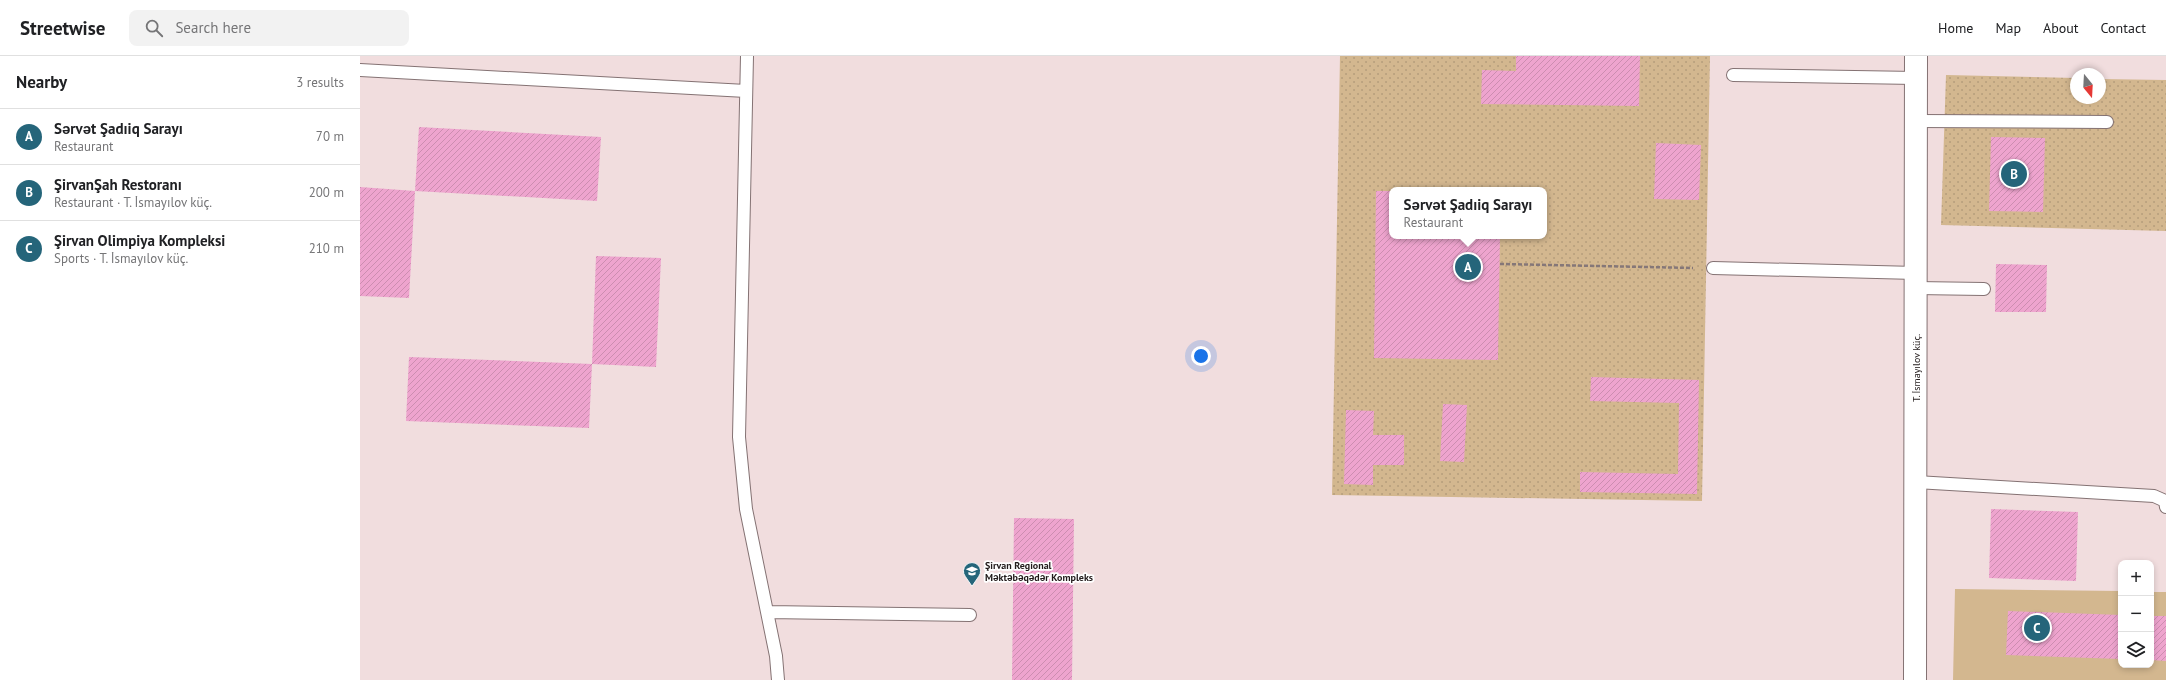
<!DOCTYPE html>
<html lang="en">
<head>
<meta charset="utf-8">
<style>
  :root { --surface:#fff; --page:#f2f2f2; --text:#202124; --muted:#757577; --line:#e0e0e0; --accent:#25657a }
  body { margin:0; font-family:"PT Sans",sans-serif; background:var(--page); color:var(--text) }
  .controls { position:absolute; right:12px; bottom:12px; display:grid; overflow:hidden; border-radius:8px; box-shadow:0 2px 6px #0003 }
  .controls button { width:36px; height:36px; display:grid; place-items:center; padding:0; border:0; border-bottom:1px solid var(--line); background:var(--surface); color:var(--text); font:20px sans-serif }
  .compass { position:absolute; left:1710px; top:12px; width:36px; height:36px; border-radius:50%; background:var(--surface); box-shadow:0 2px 6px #0003; rotate:162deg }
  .you { position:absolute; left:841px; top:300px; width:14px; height:14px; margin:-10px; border:3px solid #fff; border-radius:50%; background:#1a73e8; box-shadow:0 0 0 6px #1a73e833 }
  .badge { display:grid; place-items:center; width:26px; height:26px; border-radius:50%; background:var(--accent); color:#fff; font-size:13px; font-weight:700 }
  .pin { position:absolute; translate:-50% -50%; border:2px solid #fff; box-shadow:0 1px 4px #0006 }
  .popup { position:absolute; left:1029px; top:131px; width:158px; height:52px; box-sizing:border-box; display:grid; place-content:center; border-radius:8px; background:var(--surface); filter:drop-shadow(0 1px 3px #0005); font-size:13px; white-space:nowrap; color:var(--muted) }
  .popup b { font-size:15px; color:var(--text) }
  .popup::after { content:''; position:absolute; left:50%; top:100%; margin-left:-8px; border:8px solid transparent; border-top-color:var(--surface) }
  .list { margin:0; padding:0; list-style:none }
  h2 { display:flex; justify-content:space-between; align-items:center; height:52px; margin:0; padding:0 16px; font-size:17px }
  h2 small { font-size:13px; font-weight:400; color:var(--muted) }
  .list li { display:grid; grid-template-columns:26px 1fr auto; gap:12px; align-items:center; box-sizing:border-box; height:56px; padding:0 16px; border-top:1px solid var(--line) }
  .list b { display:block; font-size:15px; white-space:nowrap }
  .list p { margin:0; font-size:13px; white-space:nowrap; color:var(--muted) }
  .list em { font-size:13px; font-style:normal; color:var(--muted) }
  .icon { flex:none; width:22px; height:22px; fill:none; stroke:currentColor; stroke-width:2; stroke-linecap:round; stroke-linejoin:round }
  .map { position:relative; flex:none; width:1806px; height:624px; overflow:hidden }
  header { display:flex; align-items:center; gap:24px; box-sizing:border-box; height:56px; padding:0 20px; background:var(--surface); border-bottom:1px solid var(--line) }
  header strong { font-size:19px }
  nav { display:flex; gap:22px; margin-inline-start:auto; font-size:14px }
  .search { width:280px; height:36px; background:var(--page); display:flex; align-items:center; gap:10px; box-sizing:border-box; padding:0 14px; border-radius:8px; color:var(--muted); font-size:15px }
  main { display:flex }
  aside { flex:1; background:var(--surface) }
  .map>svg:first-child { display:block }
  .grass { fill:url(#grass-dots); fill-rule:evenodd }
  .pitch { fill:#d3b78f }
  .building { fill:url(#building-hatch) }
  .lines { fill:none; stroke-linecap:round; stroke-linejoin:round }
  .lane-casing { stroke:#847273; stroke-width:14 }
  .secondary-casing { stroke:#847273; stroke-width:24 }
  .path { stroke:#857778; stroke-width:2.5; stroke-dasharray:4 2; stroke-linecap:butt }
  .lane { stroke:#fff; stroke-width:12 }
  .secondary { stroke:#fff; stroke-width:22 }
  .labels { text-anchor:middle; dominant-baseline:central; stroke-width:3.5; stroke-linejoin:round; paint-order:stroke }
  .street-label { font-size:10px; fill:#221b1b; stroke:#fff }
  .poi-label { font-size:10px; font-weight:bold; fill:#221b1b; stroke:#fff; text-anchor:start }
</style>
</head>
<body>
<header>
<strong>Streetwise</strong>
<div class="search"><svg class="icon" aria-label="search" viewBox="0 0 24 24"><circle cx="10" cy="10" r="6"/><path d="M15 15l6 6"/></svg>Search here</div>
<nav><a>Home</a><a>Map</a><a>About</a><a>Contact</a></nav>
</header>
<main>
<aside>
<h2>Nearby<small>3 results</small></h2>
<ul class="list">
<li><span class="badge">A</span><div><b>Sərvət Şadıiq Sarayı</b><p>Restaurant</p></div><em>70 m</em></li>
<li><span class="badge">B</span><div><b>ŞirvanŞah Restoranı</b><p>Restaurant · T. İsmayılov küç.</p></div><em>200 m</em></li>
<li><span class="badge">C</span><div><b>Şirvan Olimpiya Kompleksi</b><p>Sports · T. İsmayılov küç.</p></div><em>210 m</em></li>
</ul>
</aside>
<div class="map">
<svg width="1806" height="624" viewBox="0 0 1806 624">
  <defs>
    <pattern id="grass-dots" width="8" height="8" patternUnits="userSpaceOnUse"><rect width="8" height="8" fill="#d3b78f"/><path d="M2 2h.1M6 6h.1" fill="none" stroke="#b59d7b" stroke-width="1.8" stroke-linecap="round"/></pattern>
    <pattern id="building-hatch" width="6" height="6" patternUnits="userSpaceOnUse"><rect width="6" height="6" fill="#eea4ce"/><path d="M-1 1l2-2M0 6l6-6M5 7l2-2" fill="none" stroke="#cc8db0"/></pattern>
  </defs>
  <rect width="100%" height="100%" fill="#f1ddde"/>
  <path class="grass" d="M 980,0 L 1350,0 L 1342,445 L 972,439 ZM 1032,134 L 1184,134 L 1184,180 L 1032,180 Z
    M 1586,19 L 1716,22 L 1716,42 L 1740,42 L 1740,23 L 1806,24 L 1806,175 L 1581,169 Z"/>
  <path class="pitch" d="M 1595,533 L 1761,535 L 1761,609 L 1791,609 L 1791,536 L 1806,536 L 1806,624 L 1593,624 Z"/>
  <path class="building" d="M 1156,0 L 1280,0 L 1279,50 L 1121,48 L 1122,14 L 1156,15 Z
    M 59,71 L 241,81 L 237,145 L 55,135 Z
    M 1631,81 L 1685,82 L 1683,156 L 1629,155 Z
    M 1296,87 L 1341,89 L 1339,144 L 1294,143 Z
    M 0,131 L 55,135 L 49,242 L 0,240 Z
    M 1016,135 L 1032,135 L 1032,180 L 1140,180 L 1138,304 L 1014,302 Z
    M 236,200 L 301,202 L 296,311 L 232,308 Z
    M 1636,208 L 1687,209 L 1686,256 L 1635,256 Z
    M 49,301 L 232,308 L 229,372 L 46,365 Z
    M 1231,321 L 1339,324 L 1337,438 L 1220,436 L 1220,416 L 1318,418 L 1319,347 L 1230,345 Z
    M 1083,348 L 1107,349 L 1104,406 L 1080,405 Z
    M 986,354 L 1014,355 L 1013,379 L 1044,379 L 1044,409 L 1013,409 L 1013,429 L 984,428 Z
    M 1631,453 L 1718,456 L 1716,525 L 1629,522 Z
    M 654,462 L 714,463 L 712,624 L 652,624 Z
    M 1648,555 L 1761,559 L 1761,603 L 1646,599 Z
    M 1791,560 L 1806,560 L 1806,605 L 1791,604 Z"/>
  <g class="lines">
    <g class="lane-casing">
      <path id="lane" d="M 387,0 L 379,381 L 386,453 L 416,600 L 418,624
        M 0,14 L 386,35
        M 1373,19 L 1556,22
        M 1556,65 L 1747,66
        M 1353,212 L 1556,217
        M 1556,232 L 1624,233
        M 1556,426 L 1794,440 L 1805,445 L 1806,451
        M 408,556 L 610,559"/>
    </g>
    <g class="secondary-casing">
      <path id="secondary" d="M 1555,624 L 1556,0"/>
    </g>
    <path class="path" d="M 1140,208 L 1333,212"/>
    <use href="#lane" class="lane"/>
    <use href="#secondary" class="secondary"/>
  </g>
  <defs>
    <g id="school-pin" transform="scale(0.9)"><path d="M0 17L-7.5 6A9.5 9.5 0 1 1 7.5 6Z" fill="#25657a" stroke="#fff"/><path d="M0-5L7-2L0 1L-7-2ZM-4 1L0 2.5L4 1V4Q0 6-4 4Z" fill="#fff"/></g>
  </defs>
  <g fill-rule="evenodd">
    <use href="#school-pin" x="612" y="515"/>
  </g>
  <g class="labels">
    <g class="street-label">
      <text transform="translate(1556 312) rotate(-90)">T. İsmayılov küç.</text>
    </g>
    <g class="poi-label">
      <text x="625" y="509">Şirvan Regional<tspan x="625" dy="12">Məktəbəqədər Kompleks</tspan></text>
    </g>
  </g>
</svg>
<div class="controls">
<button>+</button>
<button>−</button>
<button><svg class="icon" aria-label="layers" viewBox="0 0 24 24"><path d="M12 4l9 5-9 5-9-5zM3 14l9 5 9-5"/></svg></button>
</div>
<svg class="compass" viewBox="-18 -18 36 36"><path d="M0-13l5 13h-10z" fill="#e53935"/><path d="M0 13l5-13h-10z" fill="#757577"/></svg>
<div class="you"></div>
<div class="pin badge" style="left:1108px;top:211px">A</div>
<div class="popup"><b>Sərvət Şadıiq Sarayı</b>Restaurant</div>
<div class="pin badge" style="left:1654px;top:118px">B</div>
<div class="pin badge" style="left:1677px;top:572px">C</div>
</div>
</main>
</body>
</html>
